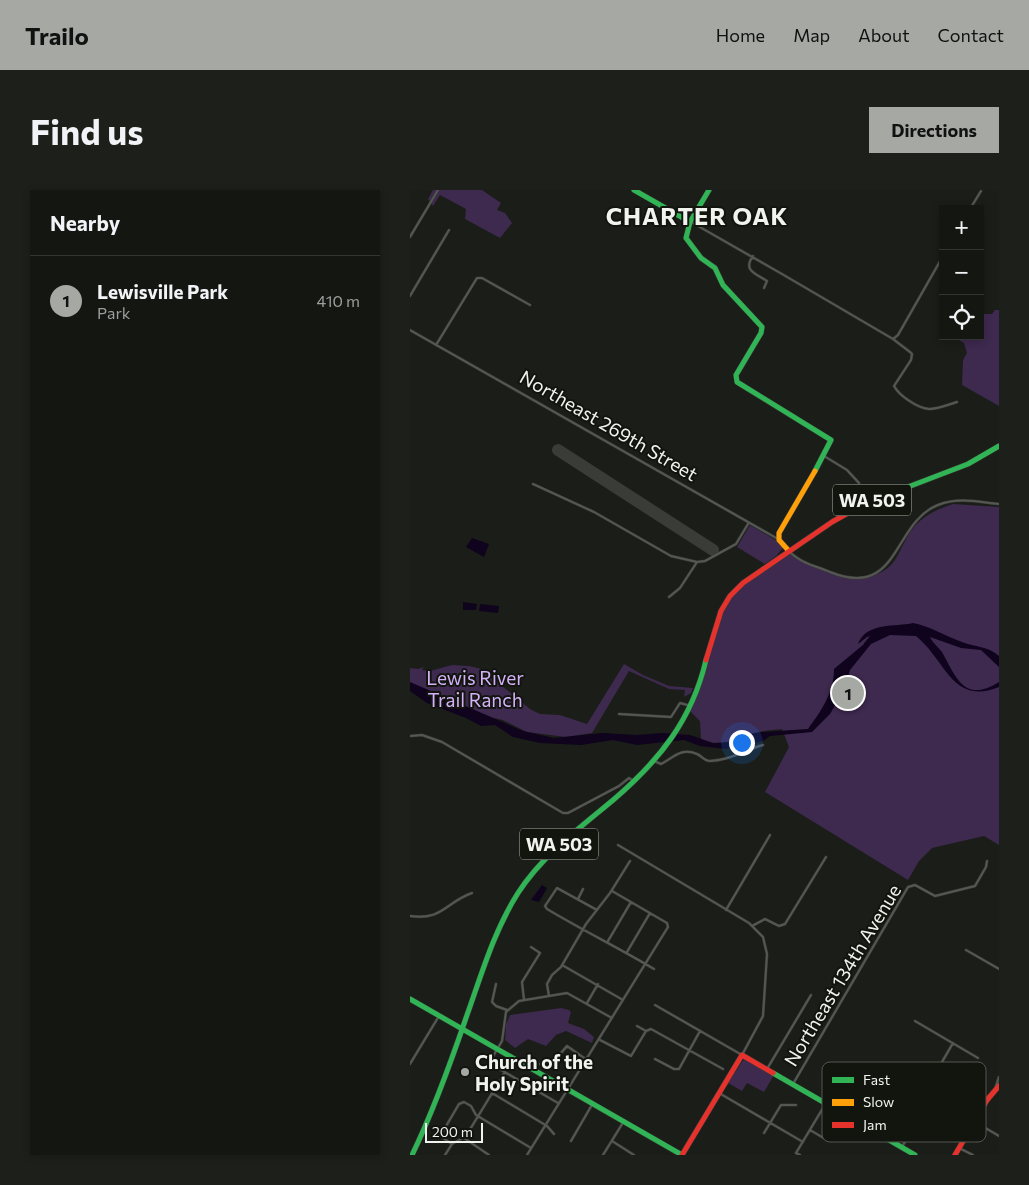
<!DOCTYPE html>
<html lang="en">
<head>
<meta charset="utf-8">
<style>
  :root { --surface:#141612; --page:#1d1f1b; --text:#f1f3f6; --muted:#9d9f9f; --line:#333532; --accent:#a6a8a3 }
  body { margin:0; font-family:Commissioner,sans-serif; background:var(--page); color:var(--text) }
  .controls { position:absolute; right:15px; top:15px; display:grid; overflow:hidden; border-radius:0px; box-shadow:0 2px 8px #0003 }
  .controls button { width:45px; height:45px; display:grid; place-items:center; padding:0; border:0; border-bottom:1px solid var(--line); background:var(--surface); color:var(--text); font:25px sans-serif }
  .scale { position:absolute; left:15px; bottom:12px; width:58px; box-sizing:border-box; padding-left:5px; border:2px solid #f1f3ee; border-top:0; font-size:14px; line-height:18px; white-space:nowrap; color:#f1f3ee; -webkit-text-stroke:4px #12150e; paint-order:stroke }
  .you { position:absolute; left:331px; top:552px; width:18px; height:18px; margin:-12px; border:4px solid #fff; border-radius:50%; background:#1a73e8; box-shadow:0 0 0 8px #1a73e833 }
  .badge { display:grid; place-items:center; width:32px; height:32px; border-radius:50%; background:var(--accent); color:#111; font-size:16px; font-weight:700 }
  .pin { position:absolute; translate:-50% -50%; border:2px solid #fff; box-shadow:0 1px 5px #0006 }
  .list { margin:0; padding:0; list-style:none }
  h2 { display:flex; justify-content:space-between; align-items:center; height:65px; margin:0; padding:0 20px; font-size:21px }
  h2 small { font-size:16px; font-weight:400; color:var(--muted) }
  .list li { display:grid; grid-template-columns:32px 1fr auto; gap:15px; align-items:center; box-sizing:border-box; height:90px; padding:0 20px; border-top:1px solid var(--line) }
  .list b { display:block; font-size:19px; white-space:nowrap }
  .list p { margin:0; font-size:16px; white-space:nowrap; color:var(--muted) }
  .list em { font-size:16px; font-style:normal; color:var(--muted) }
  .icon { flex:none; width:28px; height:28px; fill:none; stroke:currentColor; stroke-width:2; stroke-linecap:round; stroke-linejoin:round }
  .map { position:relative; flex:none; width:589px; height:965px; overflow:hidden; border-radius:0px }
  header { display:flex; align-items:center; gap:30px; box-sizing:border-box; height:70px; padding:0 25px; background:var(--accent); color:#111 }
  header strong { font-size:24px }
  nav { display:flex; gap:28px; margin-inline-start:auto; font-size:18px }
  .intro { display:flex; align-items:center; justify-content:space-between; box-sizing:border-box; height:120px; padding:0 30px }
  h1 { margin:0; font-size:35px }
  .button { padding:12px 22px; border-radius:0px; background:var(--accent); color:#111; font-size:18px; font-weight:700 }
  main { display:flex; gap:30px; padding:0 30px }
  aside { flex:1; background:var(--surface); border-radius:0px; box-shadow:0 2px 8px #0003 }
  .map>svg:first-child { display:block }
  .green { fill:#3e294f }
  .water { fill:#0f031d }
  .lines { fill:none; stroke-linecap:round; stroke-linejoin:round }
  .river { stroke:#0f031d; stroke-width:4 }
  .runway { stroke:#3a3c38; stroke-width:12 }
  .street-casing { stroke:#383936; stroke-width:3 }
  .fast-casing { stroke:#383936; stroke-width:6 }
  .slow-casing { stroke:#383936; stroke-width:6 }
  .jam-casing { stroke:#383936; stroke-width:6 }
  .street { stroke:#555753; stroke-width:2 }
  .fast { stroke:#30b455; stroke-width:5 }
  .slow { stroke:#ff9f0a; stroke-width:5 }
  .jam { stroke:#e5322d; stroke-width:5 }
  .poi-dot { fill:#a6a8a3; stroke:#12150e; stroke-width:2 }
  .labels { text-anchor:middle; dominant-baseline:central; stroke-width:4; stroke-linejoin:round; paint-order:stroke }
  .shield { fill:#12150e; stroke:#aeb0ab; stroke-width:1 }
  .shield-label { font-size:18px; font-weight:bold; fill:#f1f3ee }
  .street-label { font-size:19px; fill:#f1f3ee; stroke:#12150e }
  .park-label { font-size:19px; fill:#d4b1f9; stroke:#12150e }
  .poi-label { font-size:19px; font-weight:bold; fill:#f1f3ee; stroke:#12150e; text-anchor:start }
  .district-label { font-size:24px; font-weight:bold; letter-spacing:1px; fill:#f1f3ee; stroke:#12150e }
  .key { fill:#12150e; stroke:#555851; stroke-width:1 }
  .key-label { font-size:14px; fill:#f1f3ee }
</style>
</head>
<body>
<header>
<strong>Trailo</strong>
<nav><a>Home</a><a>Map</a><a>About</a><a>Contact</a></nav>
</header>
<div class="intro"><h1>Find us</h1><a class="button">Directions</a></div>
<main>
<aside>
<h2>Nearby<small></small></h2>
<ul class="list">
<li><span class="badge">1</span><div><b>Lewisville Park</b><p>Park</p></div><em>410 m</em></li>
</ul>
</aside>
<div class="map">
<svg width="589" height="965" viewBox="0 0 589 965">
  <rect width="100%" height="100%" fill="#1b1d18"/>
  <path class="green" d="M 23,0 L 72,0 L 91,13 L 87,20 L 95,23 L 102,33 L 90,48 L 55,29 L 56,19 L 30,5 L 23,16 L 18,9 Z
    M 585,120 L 589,120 L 589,216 L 552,195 L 553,170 L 557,163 L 554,153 L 542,146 L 570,146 L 570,124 L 582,124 Z
    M 543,314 L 589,317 L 589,655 L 574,646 L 522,658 L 509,671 L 498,690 L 355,602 L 379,557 L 372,539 C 362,540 350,541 340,544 C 317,550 317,558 291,550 L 290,531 L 280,521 L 309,426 L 332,394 L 379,361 C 388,372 403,376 415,381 C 438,390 469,393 485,370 C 492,359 496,346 504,337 C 515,324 529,319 543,314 Z
    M 340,335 L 369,352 L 373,358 L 366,366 L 355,374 L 327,357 Z
    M 214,474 L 233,485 L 259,496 L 283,498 L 281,503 L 274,507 L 275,500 L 259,499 L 219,481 L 182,543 L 156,547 L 117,542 L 93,530 L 79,527 L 0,494 L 0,478 L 8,479 L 14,477 L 12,480 L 20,481 L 42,475 L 59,476 L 80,481 L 91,495 L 120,519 L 130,524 L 150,525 L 177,534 Z
    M 151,818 L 159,820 L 161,822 L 158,833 L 174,839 L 184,847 L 182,853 L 156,841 L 146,845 L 136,856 L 118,849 L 105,858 L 95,850 L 96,834 L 100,825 Z
    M 334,869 L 364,885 L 354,902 L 337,893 L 332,901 L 318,893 Z"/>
  <path class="water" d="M 62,348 L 79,354 L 74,367 L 56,357 Z
    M 53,412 L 67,414 L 66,420 L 53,420 Z
    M 70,414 L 89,416 L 88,423 L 69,421 Z
    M 503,433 C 520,436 535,446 552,452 C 565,457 578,456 589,466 L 589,477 L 571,460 L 551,458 L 520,447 C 522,452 528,457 532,462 C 546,487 554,514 589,492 L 589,497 C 542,516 536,470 506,446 L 480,445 L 461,454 L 440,480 L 434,500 L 420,524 L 402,542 L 360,546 L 353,551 L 316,559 L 290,556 L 274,550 L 227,555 L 203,550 L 171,555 L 130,553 L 103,547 L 85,535 L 71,536 L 56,528 L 17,513 L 0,501 L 0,492 L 113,541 L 144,548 L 192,543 L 227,545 L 252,543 L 280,545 L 303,553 L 321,552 L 340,544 L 353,542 L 398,539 C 411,521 424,503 424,479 L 465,445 L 457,447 L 448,454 C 456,432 486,437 503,433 Z
    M 132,695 L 137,698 L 129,712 L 121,710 Z"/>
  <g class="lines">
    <path class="river" d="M 456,454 L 461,448 L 467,445"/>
    <path class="runway" d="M 148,260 L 303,360"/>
    <g class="street-casing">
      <path id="street" d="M 560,19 L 571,1
        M 281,32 L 372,84 L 483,149 L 500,162 L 502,164 L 501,170 L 484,196 C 488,203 492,206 498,210 C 518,224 525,219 547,212
        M 0,47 L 28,0
        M 343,66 C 332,81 347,84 357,91 L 354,98
        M 0,106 L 39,40
        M 0,140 L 368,349
        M 483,149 L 488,145 L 533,66
        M 26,155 L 67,88 L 72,88 L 120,115
        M 414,266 L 437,280 L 449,293
        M 123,294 L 184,322 L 261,366 L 287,372 L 295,371 L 326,354 L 338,334
        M 379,361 C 390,373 406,376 420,382 C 490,410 482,333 528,315 C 548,307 569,312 589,314
        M 259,407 L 270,398 L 287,372
        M 209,524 L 261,527 L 270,513 L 281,516
        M 0,546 L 12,545 L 32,552 L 153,623 L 158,623 L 209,596 L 219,588 L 224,591
        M 244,571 L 251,574 C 263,568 271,557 287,564 C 292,566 294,571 300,571 C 321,570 335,560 353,555
        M 208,655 L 339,733 L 353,747 L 357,764 L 353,826 L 332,865 L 245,815
        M 168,709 L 173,699
        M 187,720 L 147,698 L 135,716 L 137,719 C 172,740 209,758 244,779
        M 316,720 L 360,645
        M 0,726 C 32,731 36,712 62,703
        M 342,736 L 355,729 L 369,736 L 375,734 L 416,667
        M 198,751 L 221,712
        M 556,760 L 589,779
        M 217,762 L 240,723
        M 152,775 L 213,810
        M 86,794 L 82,812 L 86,816 L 97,820
        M 139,806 L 137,794 L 142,785 L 151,777 L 176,734 L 200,703 L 220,671
        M 114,810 L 112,792 L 130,763 L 121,757
        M 177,813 L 188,794
        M 505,831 L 568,868
        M 227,836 L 236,841
        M 190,850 L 221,866 L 236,841 L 241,839 L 313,879
        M 245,869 L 264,879 L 269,879 L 290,841
        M 0,874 L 29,826
        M 130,874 L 144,871 L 157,856 L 177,870
        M 357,879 L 401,805
        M 383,894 L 498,697 L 505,695 L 525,706 L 565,696 L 576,677 L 577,671
        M 585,899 L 589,887
        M 82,903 L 137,936 L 144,944
        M 309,903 L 393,952
        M 148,913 L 79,873 L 92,851 L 96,822 L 109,811 L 157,803 L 202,828
        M 565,932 L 589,946
        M 400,940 L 417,950
        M 354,943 L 371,915 L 386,915
        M 54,948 L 79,965
        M 161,951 L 183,913
        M 202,951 L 224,965
        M 42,954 L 33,948 L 32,943 L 49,914 L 54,912 L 61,916 L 66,925 L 121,958
        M 492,957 L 508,929 L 510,910 L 543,853
        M 549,958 L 563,965
        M 35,965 L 42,954 L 56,946 L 95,882
        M 117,965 L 258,737 L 257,733 L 202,701
        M 193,965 L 214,931
        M 390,965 L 386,963 L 416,913"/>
    </g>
    <g class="fast-casing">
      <path id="fast" d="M 224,0 L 280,32
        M 299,0 L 280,32 L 276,48 L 291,68 L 305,78 L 313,95 L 352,137 L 351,143 L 326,185 L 327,192 L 421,250 L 405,281
        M 456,313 L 558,274 L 589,256
        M 0,809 L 272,965
        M 363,883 L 505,965
        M 2,965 C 24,920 41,872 57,825 C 72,783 84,741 108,703 C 132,666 168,639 202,611 C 249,571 282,530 296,470"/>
    </g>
    <g class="slow-casing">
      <path id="slow" d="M 379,361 L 369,350 L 369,343 L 405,281"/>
    </g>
    <g class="jam-casing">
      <path id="jam" d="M 296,470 L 311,421 L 320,406 L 333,393 L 422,332 L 456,313
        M 272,965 L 332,865 L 363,883
        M 545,965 L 577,910 L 589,896"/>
    </g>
    <use href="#street" class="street"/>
    <use href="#fast" class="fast"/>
    <use href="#slow" class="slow"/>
    <use href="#jam" class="jam"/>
  </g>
  <circle class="poi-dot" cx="55" cy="882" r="5"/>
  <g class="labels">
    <g class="shield">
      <rect x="423" y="294.5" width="78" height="31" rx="4"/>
      <rect x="110" y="638.5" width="78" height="31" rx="4"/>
    </g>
    <g class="shield-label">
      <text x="462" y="310">WA 503</text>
      <text x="149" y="654">WA 503</text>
    </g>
    <g class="street-label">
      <text transform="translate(199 235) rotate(30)">Northeast 269th Street</text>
      <text transform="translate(432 785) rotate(-59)">Northeast 134th Avenue</text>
    </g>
    <g class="park-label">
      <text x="65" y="487">Lewis River<tspan x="65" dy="22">Trail Ranch</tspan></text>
    </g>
    <g class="poi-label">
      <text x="65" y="871">Church of the<tspan x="65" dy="22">Holy Spirit</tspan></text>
    </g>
    <g class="district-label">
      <text x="287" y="25">CHARTER OAK</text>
    </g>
  </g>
  <rect x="412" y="872" width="164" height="80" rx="8" class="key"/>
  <rect x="422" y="887" width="22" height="6" fill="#30b455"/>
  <rect x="422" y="909" width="22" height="7" fill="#ff9f0a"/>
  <rect x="422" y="932" width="22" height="6" fill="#e5322d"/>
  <g class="key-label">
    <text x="453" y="895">Fast</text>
    <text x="453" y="917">Slow</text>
    <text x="453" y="940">Jam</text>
  </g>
</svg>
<div class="controls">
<button>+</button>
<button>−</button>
<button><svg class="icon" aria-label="locate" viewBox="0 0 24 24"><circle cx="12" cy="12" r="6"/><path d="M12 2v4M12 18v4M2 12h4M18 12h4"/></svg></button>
</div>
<div class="scale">200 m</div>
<div class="you"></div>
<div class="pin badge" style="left:438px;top:503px">1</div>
</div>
</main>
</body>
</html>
